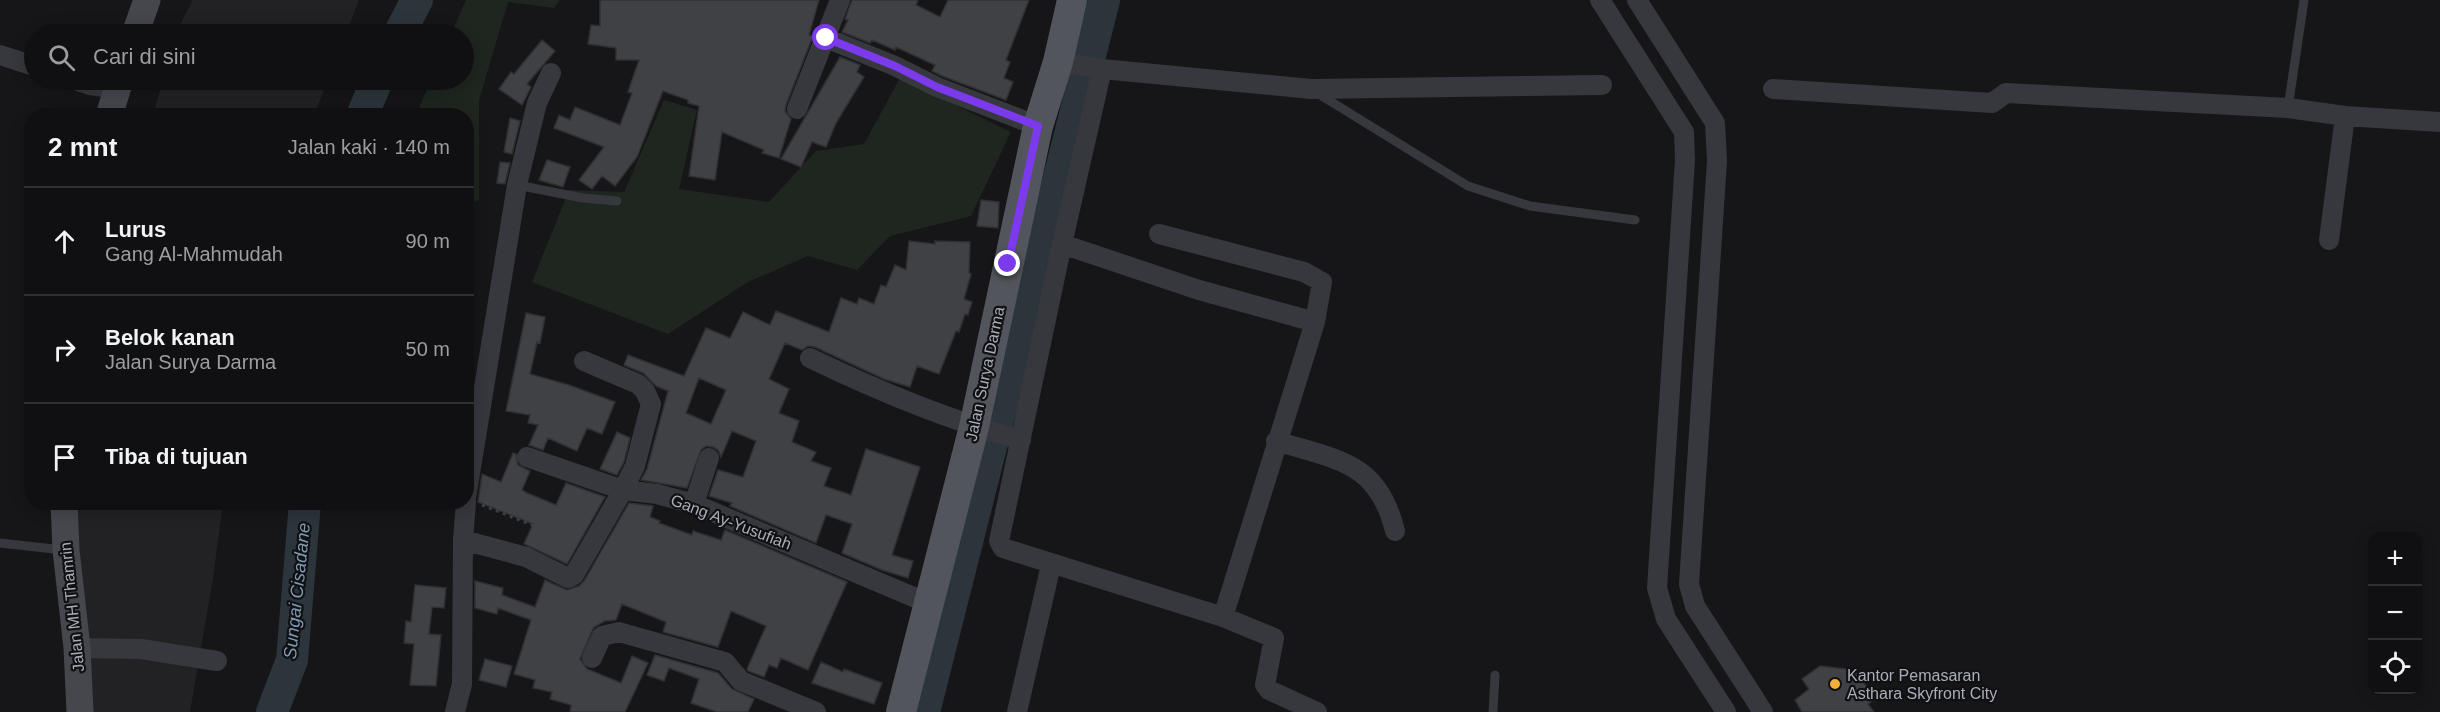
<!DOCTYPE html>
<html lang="id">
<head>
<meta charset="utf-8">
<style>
  :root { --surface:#101012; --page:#19191b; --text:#f1f3f6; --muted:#9c9d9f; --line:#303032 }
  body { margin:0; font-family:Arial,sans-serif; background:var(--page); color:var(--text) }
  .controls { position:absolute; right:18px; bottom:18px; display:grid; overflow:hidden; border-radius:12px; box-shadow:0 3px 15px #0003 }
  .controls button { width:54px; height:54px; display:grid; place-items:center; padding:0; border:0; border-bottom:2px solid var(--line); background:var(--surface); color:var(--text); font:30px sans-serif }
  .stop { position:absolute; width:18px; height:18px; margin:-14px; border:4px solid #7c3aed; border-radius:50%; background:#fff }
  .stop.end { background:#7c3aed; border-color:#fff; box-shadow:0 2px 6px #0008 }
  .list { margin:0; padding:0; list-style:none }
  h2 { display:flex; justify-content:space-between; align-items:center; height:78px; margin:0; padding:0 24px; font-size:26px }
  h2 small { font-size:20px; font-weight:400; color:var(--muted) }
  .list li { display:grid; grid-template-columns:39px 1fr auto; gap:18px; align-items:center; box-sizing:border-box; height:108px; padding:0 24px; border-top:2px solid var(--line) }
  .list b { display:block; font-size:22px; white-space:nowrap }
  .list p { margin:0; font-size:20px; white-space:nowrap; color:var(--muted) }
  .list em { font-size:20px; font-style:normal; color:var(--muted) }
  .icon { flex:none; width:33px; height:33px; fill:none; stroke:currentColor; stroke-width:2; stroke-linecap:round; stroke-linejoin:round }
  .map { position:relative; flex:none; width:2440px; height:712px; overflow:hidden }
  .search { position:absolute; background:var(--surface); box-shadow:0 3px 15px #0003; left:24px; top:24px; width:450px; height:66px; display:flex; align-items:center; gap:15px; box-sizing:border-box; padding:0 21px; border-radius:33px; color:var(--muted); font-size:22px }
  .panel { position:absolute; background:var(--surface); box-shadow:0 3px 15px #0003; left:24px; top:108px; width:450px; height:402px; border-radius:24px }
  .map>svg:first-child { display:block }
  .built { fill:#222225 }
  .green { fill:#1e261f }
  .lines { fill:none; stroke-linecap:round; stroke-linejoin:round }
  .river { stroke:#2c353c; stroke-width:32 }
  .building { fill:#404145; stroke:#303034; stroke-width:1.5; fill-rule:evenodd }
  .path { stroke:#3d3f44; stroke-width:3; stroke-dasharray:3 4.5; stroke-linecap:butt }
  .lane { stroke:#37383d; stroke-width:9 }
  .street { stroke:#37383d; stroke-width:20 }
  .secondary { stroke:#45474d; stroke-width:27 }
  .primary { stroke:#53555c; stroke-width:30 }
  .route { stroke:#7c3aed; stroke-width:8 }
  .poi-dot { fill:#f2b134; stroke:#111113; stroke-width:2 }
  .labels { text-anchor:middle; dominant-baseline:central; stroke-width:4.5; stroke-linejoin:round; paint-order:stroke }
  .street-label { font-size:16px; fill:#a8adb8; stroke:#111113 }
  .poi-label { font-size:16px; fill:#a8adb8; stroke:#111113; text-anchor:start }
  .water-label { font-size:18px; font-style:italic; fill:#7f9bb3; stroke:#111113 }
</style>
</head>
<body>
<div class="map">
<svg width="2440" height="712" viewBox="0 0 2440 712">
  <rect width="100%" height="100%" fill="#161618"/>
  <path class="built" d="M 193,0 L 359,0 L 346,34 L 175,34 Z
    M 163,80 L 328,80 L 314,115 L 153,115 Z
    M 73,503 L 223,503 L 213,578 L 190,712 L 74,712 Z"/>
  <path class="green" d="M 466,0 L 560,0 L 554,8 L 508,2 L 479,100 L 479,200 L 467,204 L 466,116 L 416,115 L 431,80 L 464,80 L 464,34 L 451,34 Z
    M 900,78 L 1011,132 L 971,216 L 890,236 L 857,270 L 808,256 L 748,282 L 668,334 L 532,282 L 569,190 L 624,192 L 664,100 L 697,110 L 679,189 L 769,202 L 816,151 L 864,144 Z"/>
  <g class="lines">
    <path class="river" d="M 399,34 L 417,0
      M 362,116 L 377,80
      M 272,712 L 292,660 L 305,502
      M 924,712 L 1104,0"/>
  </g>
  <path class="building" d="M 600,0 L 819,0 L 809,35 L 813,36 L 786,105 L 785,111 L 791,119 L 779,158 L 762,153 L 764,150 L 722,132 L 715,180 L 689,176 L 699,106 L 688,103 L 688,100 L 663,91 L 637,157 L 615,186 L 602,176 L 592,189 L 579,180 L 604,147 L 554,128 L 559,115 L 570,120 L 575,107 L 620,125 L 632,93 L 628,92 L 639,60 L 616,60 L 616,48 L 588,44 L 591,25 L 600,26 Z
    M 852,0 L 918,0 L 916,5 L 940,17 L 948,0 L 1029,0 L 1006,60 L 1010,62 L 1004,78 L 1013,82 L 1006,100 L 942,76 L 932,71 L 935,65 L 896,47 L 895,50 L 872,40 L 870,43 L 842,32 L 848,20 L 845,19 Z
    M 542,40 L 555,51 L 527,84 L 531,87 L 522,105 L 499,89 L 511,72 L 514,74 Z
    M 840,57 L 860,65 L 857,72 L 864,77 L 836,123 L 826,147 L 812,142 L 801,167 L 781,159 Z
    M 510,118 L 520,121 L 512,154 L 504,152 Z
    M 547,160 L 570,167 L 563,187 L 539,180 Z
    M 500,162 L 510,163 L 505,184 L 497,183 Z
    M 981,200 L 999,202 L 998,228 L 977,226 Z
    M 909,241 L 935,244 L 935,241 L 970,242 L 969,273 L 971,274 L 964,299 L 972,302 L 968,315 L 965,314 L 959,332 L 956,331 L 939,374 L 917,366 L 910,387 L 884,379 L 815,347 L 808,346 L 802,350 L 785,343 L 769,379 L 789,389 L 779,413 L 799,421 L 792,442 L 816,452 L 811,461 L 831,468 L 824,486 L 851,495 L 866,449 L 920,467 L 892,555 L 913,561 L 908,578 L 882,570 L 842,553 L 852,524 L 826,515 L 816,543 L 730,506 L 732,503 L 709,496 L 718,470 L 743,477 L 756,441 L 732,431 L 721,457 L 718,450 L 713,447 L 706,446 L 701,450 L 687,488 L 641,480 L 647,469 L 668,391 L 656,386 L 643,373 L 624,365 L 628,355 L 684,376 L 706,328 L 730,338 L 743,312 L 770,325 L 776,311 L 829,332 L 841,298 L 857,304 L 859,298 L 874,304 L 881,285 L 886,287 L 895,265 L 906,270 ZM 699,378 L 726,390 L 711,424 L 686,413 Z
    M 526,313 L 545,317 L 540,343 L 537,342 L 530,374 L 569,385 L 615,402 L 602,434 L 587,428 L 577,451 L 548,438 L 543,450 L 529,445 L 538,425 L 528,423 L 530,415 L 506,411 Z
    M 617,432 L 630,438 L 624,462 L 617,475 L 600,469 Z
    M 513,453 L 516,454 L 518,465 L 530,471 L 522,490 L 527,493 L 556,505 L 566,483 L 605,497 L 567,564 L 524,544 L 533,524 L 478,502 L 482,474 L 501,482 Z
    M 629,503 L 653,506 L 650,517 L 660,521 L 659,523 L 692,535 L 693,531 L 721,540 L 725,530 L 847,582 L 808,670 L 781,658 L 777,668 L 769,665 L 764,677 L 748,671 L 747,669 L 766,626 L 731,611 L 718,647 L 663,632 L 666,622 L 622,604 L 616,620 L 605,621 L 594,627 L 580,659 L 587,669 L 621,683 L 632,656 L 648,663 L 625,712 L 570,712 L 571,705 L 550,699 L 552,692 L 533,688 L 535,680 L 514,674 L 531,620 L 498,608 L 497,614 L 475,608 L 475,581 L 503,588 L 502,595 L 535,607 L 545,580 L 567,590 L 579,586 L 584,581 Z
    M 415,585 L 446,588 L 444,608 L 432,607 L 429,634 L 441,635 L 436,686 L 410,685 L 414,644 L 404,643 L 406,621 L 411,622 Z
    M 655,655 L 718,673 L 732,689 L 754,699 L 748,712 L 717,712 L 691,703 L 699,679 L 669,668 L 664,681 L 647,675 Z
    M 485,659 L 512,666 L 506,687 L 479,680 Z
    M 821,662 L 843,672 L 844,669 L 882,683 L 874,704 L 812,683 Z
    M 1820,666 L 1855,670 L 1875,699 L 1868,704 L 1874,712 L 1802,712 L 1795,700 L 1809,689 L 1802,679 Z"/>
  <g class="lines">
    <path class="path" d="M 482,505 L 537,527"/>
    <path class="lane" d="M 1317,93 L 1468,186 L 1530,206 L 1635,220
      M 2288,108 L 2304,0
      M 517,185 L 583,198 L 617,201
      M 0,543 L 63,550
      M 1493,712 L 1495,675"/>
    <path class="street" d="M 1600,0 L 1684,132 L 1685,160 L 1657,588 L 1666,619 L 1726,712
      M 1637,0 L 1715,123 L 1717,161 L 1689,584 L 1695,606 L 1763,712
      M 826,38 L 895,66 L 937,87 L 1038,126
      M 0,55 L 34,66
      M 1058,62 L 1102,69 L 1311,89 L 1602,85
      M 1102,69 L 1062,244 L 999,541 L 1003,548 L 1223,617 L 1274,638 L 1265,685 L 1269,690 L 1317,712
      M 75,80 L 90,85 L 117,89
      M 1773,89 L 1992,103 L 2006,93 L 2288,108 L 2345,116 L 2440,122
      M 797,109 L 840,0
      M 1159,234 L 1304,272 L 1322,282 L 1315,322 L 1223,617
      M 2329,240 L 2345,116
      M 1062,244 L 1199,290 L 1315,322
      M 810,358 C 878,391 948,420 1021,440
      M 584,361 L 638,384 L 645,391 L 651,404 L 635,466 L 623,490 L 657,494 L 694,504 L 930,604
      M 1276,441 C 1337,460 1378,461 1395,531
      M 466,498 L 517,185 L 537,103 L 551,73
      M 694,504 L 709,458
      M 463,540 L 526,557 L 568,578 L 574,575 L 623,490 L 527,457
      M 77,648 L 141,649 L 217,661
      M 592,658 L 602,636 L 619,632 L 725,662 L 741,681 L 816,712
      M 455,712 L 462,684 L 463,540 L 466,502
      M 1017,712 L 1051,565"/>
    <path class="secondary" d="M 135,34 L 147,0
      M 109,116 L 120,80
      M 64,502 L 66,550 L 77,648 L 80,712"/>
    <path class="primary" d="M 901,712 L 974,427 L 1038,126 L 1058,62 L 1072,0"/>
  </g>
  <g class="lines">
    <path class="route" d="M 826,38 L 895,66 L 937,87 L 1038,126 L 1008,264"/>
  </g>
  <circle class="poi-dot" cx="1835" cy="684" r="6"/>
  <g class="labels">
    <g class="street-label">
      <text transform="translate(985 374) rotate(-78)">Jalan Surya Darma</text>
      <text transform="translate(731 522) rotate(21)">Gang Ay-Yusufiah</text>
      <text transform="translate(72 607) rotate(-96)">Jalan MH Thamrin</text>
    </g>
    <g class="poi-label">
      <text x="1847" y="675">Kantor Pemasaran<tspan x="1847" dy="18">Asthara Skyfront City</tspan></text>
    </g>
    <g class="water-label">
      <text transform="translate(297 591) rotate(-84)">Sungai Cisadane</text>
    </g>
  </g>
</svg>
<div class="controls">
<button>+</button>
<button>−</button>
<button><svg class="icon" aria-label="locate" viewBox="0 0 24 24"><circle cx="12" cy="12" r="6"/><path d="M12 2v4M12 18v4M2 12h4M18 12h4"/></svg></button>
</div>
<div class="stop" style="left:826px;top:38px"></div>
<div class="stop end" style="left:1008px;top:264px"></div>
<div class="search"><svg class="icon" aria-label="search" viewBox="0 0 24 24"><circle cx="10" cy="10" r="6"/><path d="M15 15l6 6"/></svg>Cari di sini</div>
<section class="panel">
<h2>2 mnt<small>Jalan kaki · 140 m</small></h2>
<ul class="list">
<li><svg class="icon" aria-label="ahead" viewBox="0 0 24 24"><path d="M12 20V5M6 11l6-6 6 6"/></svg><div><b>Lurus</b><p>Gang Al-Mahmudah</p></div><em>90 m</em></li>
<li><svg class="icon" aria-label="right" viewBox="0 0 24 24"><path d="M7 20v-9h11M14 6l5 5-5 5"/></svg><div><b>Belok kanan</b><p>Jalan Surya Darma</p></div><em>50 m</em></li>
<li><svg class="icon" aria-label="arrive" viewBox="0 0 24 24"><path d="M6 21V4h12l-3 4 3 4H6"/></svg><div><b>Tiba di tujuan</b></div></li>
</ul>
</section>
</div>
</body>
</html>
